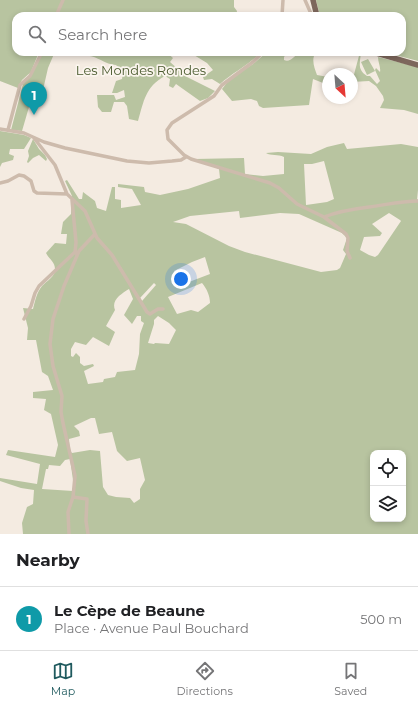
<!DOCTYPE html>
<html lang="en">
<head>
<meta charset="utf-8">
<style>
  :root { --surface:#fff; --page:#f6f6f6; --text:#202124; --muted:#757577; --line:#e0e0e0; --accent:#1f5a5e }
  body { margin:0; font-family:Montserrat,sans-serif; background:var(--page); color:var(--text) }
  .controls { position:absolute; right:12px; bottom:12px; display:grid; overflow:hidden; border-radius:8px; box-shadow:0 2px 6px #0003 }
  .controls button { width:36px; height:36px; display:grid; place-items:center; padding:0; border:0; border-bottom:1px solid var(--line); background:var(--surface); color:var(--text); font:20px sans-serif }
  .compass { position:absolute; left:322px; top:68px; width:36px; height:36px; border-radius:50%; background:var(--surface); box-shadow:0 2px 6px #0003; rotate:154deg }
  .you { position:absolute; left:181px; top:279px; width:14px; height:14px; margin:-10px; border:3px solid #fff; border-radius:50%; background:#1a73e8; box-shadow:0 0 0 6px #1a73e833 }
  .badge { display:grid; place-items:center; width:26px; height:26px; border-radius:50%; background:var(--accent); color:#fff; font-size:13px; font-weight:700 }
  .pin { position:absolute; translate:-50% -33px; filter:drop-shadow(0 1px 2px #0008) }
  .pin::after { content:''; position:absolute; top:21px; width:14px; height:12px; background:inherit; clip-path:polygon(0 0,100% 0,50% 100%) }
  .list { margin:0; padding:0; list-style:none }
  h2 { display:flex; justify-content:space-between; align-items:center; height:52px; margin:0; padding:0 16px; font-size:17px }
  h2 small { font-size:13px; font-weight:400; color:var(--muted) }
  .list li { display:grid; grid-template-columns:26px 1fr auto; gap:12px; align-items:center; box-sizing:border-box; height:64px; padding:0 16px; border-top:1px solid var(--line) }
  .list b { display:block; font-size:15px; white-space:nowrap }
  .list p { margin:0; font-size:13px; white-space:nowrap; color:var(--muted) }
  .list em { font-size:13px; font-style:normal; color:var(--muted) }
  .icon { flex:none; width:22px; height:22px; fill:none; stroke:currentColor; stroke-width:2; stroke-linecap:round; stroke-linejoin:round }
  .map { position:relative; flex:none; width:418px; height:534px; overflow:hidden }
  .search { position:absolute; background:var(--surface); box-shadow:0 2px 6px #0003; left:12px; right:12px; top:12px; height:44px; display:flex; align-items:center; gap:10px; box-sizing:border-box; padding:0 14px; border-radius:12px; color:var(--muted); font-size:15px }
  .sheet { height:116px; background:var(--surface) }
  nav { display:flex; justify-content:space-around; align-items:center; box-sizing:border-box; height:56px; border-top:1px solid var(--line); background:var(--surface); font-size:11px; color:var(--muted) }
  nav a { display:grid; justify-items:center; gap:2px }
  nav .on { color:var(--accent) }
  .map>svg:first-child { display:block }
  .green { fill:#b8c4a0; fill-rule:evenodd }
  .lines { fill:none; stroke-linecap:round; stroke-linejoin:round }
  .minor { stroke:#cdbbac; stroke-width:3.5 }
  .primary { stroke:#7d675c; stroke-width:5.5 }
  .labels { text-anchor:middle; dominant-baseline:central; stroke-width:3.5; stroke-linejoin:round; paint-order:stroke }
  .park-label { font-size:13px; fill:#4a5a2e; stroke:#fbf5ee }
</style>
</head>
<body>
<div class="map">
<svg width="418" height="534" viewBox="0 0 418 534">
  <rect width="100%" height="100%" fill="#f4ebe1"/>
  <path class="green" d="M 0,0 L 234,0 L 234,7 L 237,11 L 236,16 L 16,16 L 16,52 L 39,52 L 31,72 L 22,80 L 18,88 L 0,81 Z
    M 316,0 L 418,0 L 418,61 L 384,52 L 402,52 L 402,16 L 320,16 Z
    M 43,52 L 63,52 L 54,54 L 48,68 L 40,103 L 35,100 L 31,108 L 29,107 L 22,131 L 11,130 L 23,84 L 29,78 Z
    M 82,52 L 166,52 L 173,58 L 170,62 L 187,77 L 215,91 L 208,98 L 200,101 L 176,84 L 173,88 L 169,86 L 170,79 L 165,76 C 145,87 144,101 138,121 L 129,119 L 127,106 L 124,102 L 114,102 L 111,112 L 102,112 L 98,107 L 97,95 L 114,95 L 116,100 L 125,97 L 124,90 L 117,93 L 112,93 L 116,81 L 122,79 L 123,72 L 116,65 C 104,65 96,54 85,56 Z
    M 189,52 L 261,52 C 249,65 233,72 220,84 L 212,79 L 204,80 L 203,77 L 213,70 L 207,63 Z
    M 267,52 L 288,52 L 284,57 L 284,60 C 290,63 295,56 299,52 L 316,52 C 311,59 314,67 317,75 L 328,77 L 328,85 L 313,79 L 309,105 L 263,108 L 259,106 L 257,101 L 251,99 L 232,101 L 222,89 L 229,80 L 253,64 Z
    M 360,52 L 361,52 C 360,64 357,69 367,76 L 370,76 L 377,84 L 380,81 L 375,70 L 376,68 L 380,72 C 381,67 378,63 378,57 L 418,67 L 418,114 L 404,110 L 380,108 L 384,100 L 383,96 L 376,86 L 369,81 L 352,82 Z
    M 368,59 L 375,71 L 367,75 L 361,62 Z
    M 0,131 L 24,135 L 31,138 L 24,149 L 10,149 L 9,154 L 14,156 L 13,160 L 2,163 L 0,167 Z
    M 33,139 L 39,149 L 45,155 L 47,159 L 46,161 L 39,155 L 33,158 L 28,163 L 27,162 L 29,156 L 28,151 Z
    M 344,143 L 347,149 L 401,144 L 418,147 L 418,190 L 417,200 L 418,199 L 418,534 L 23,534 L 22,523 L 27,507 L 33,504 L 34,490 L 21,488 L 0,481 L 0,478 L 37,484 L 40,464 L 6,455 L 8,450 L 55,457 L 58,445 L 51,414 L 44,410 L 46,399 L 33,398 L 33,392 L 53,390 L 48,376 L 42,372 L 36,340 L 27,340 L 28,328 L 23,308 L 33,309 C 35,301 37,292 42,286 C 47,281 56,276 55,269 C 55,262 49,259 46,253 L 55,243 L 66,244 L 67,234 L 61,234 L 63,222 L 71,214 L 72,196 L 65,181 L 67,180 L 79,199 L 82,199 L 83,192 L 95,201 L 97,208 L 106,211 L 112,187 L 115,187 L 115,199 L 121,200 L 121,208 L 141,205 L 132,189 L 118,187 L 118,184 L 144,187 L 145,192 L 160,195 L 188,189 L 220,178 L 219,169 L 195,159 L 244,158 L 245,174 L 263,176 L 284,174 L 284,157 C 278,154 271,156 266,153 L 278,152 L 311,154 L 327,147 ZM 324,161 L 334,199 L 327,202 L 306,205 L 304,164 L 312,164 ZM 239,211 L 240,218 L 280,213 L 299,214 L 342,233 L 347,238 L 343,250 L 346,254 L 340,268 L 337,270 L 321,272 L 245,252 L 229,246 L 186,224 L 173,222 L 190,216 ZM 389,213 L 400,220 L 401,221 L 378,255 L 375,257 L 369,255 L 360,250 L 364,237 L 380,236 L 382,233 L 372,224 ZM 205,257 L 210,274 L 189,282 L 182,282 L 180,278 L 177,278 L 174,271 L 192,262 ZM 154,283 L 156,285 L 142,301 L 140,298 ZM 202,283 C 207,289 210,296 210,303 L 198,312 L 191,310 L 177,314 L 168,297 ZM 129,289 L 133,299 L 124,315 L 132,324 L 137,316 L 141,316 L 141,321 L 144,323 L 140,334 L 139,354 L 135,370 L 117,372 L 115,377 L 104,379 L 103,382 L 88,384 L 84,371 L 94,366 L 93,364 L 84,366 L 80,363 L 80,357 L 76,353 L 73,357 L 71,356 L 71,349 L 75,342 L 86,345 L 93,337 L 109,346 L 115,332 L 106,326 L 115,310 C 111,300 121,294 129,289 ZM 158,316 L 169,323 L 176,330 L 169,344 L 155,343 L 154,344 L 148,343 L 154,324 L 154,320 ZM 91,418 L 95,418 L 99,434 L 112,432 L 117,451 L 127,461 L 140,458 L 145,480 L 140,489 L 140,499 L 134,503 L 130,498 L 116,497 L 108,495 L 103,487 L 100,451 L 90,450 L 72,453 L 70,451 L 69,439 L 80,436 L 79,431 L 74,426 ZM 373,453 L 403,453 L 403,519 L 373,519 ZM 70,459 L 73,480 L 73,491 L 42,489 L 46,469 L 48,469 L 49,465 L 60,466 L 65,460 Z"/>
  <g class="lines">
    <path class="minor" d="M 305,0 L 312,16
      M 56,16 L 63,0
      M 282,16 L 283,0
      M 263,52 L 253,62 L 222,85 L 214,96 L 172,123 L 167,130 L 168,139 L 184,155 L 191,159 L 270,183 L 279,188 L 297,204 L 324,217 L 346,234 L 348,238 L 347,251 L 350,258
      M 0,129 L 24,133 L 44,142 L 65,148 L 127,161 L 149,163 L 172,161 L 181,160 L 186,157
      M 8,130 L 20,85 L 30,76 L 42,52
      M 34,138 L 55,165 L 67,194 L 85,211 L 97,238 L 112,255 L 147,312 L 150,314 L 158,309 L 163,309
      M 0,183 L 8,181 L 19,175 L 24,176 L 31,181 L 34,191 L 37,193 L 67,194
      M 72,200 L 76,242 L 75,253
      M 324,217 C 339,211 353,209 369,207 C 385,205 401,201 418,201
      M 24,319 L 31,306 L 35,293 L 39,286 L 75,252
      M 73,497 L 87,499 L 86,521 L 88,534
      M 69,534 L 68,512 L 73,497 L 75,476 L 63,423 L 61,412 L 62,396 L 53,366 L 50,344 L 53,319 L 64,286 L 79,251 L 95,234"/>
    <path class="primary" d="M 313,0 L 317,16
      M 373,52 L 418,65"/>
  </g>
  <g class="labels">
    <g class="park-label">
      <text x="141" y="70">Les Mondes Rondes</text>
    </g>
  </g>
</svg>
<div class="controls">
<button><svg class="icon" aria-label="locate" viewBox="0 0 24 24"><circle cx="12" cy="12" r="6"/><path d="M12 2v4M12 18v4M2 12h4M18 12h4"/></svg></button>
<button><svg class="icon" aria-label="layers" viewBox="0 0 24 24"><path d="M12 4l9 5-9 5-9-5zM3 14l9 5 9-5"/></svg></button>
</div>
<svg class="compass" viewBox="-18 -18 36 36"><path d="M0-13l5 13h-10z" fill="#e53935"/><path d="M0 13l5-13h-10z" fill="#757577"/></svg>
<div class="you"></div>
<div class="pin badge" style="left:34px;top:115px;background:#0f9aa8">1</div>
<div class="search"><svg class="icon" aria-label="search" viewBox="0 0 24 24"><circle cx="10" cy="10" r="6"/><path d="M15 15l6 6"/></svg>Search here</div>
</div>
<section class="sheet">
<h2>Nearby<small></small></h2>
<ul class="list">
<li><span class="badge" style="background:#0f9aa8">1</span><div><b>Le Cèpe de Beaune</b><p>Place · Avenue Paul Bouchard</p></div><em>500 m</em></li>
</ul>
</section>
<nav>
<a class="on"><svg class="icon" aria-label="map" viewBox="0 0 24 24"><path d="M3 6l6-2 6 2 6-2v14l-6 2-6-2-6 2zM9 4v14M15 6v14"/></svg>Map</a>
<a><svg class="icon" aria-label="directions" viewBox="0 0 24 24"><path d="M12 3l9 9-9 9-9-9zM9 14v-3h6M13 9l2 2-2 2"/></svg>Directions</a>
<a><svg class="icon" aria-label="saved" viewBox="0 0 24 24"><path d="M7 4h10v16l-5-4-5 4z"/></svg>Saved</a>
</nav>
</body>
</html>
